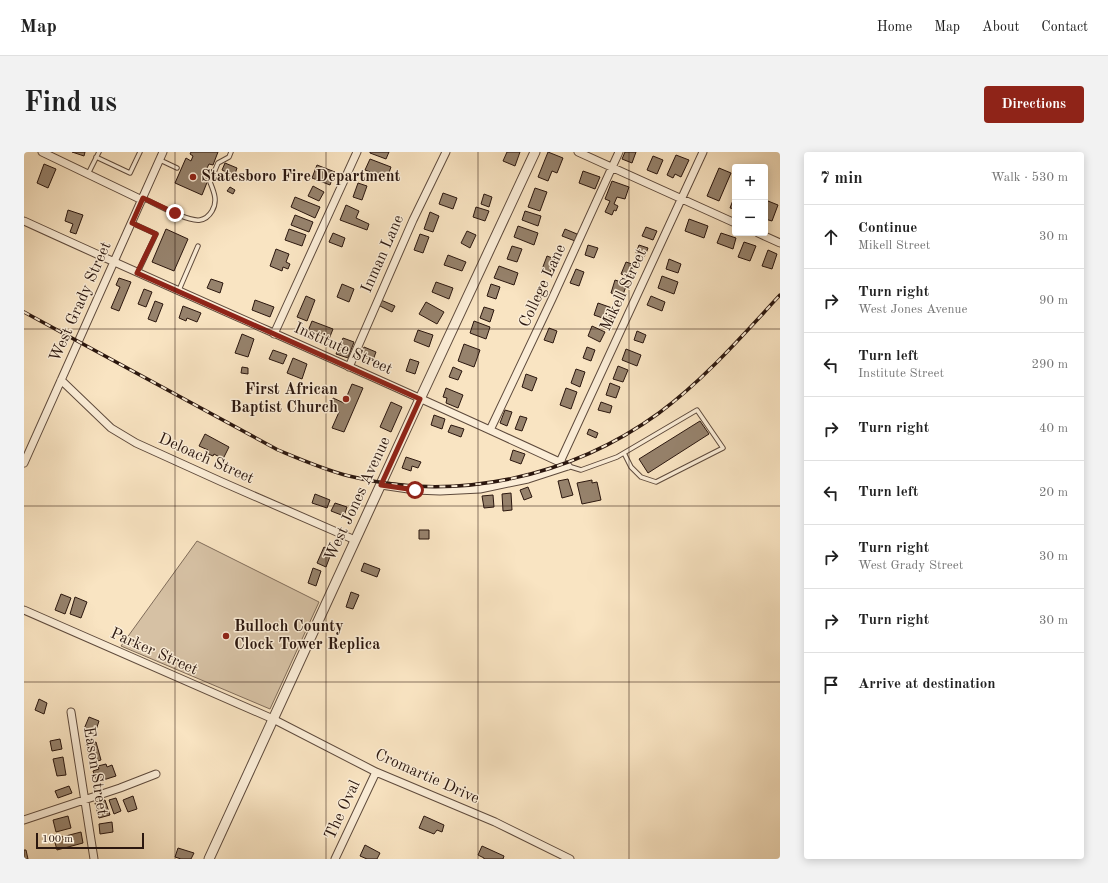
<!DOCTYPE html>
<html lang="en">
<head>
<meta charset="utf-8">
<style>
  :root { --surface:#fff; --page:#f2f2f2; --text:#222; --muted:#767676; --line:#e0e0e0; --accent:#8f2418 }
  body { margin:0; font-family:"Old Standard TT",serif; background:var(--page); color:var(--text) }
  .controls { position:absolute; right:12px; top:12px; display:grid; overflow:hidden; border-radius:4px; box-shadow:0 2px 10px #0003 }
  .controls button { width:36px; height:36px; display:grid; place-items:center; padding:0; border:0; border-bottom:1px solid var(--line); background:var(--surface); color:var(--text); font:20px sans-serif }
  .scale { position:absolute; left:12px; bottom:10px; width:108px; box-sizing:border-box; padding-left:4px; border:2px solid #2b170f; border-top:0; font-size:11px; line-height:14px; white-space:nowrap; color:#2b170f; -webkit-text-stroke:3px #fbedd7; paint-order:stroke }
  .stop { position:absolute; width:12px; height:12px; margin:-9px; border:3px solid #8f2418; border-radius:50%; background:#fff }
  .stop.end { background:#8f2418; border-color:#fff; box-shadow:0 1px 4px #0008 }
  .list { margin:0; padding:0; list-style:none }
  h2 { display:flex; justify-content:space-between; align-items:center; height:52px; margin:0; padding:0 16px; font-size:17px }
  h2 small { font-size:13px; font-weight:400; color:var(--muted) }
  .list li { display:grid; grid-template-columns:26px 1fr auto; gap:12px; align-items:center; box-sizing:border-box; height:64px; padding:0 16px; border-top:1px solid var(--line) }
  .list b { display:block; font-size:15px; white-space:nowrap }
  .list p { margin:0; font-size:13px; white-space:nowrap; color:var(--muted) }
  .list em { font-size:13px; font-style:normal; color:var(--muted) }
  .icon { flex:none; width:22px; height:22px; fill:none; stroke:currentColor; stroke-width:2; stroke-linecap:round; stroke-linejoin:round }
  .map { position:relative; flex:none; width:756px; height:707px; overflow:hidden; border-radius:4px }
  header { display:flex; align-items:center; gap:24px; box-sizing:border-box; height:56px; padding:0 20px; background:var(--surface); border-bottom:1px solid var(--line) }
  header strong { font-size:19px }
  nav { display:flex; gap:22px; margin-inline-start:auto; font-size:14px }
  .intro { display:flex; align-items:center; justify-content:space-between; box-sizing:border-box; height:96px; padding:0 24px }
  h1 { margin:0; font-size:28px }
  .button { padding:10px 18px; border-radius:4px; background:var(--accent); color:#fff; font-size:14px; font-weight:700 }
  main { display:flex; gap:24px; padding:0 24px }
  aside { flex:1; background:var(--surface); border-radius:4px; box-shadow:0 2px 10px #0003 }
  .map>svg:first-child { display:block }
  .green { fill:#d6c1a4; stroke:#806c5a }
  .building { fill:#96826c; stroke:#2b170f }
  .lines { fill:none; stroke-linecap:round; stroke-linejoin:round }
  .service-casing { stroke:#5e4a3c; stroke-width:5.5 }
  .minor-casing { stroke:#5e4a3c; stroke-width:9 }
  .tertiary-casing { stroke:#5e4a3c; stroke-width:11 }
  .service { stroke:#fbedd7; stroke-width:3.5 }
  .minor { stroke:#fbedd7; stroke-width:7 }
  .tertiary { stroke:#fbedd7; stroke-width:9 }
  .rail-casing { stroke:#2b170f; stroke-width:3.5 }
  .rail { stroke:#fbedd7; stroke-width:2; stroke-dasharray:6; stroke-linecap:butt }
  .route { stroke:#8f2418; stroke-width:5 }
  .grid { fill:none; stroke:#2b170f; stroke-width:1; stroke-opacity:0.55 }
  .poi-dot { fill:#8f2418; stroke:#fbedd7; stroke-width:1.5 }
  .labels { text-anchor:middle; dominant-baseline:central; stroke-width:3; stroke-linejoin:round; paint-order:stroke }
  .poi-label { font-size:16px; font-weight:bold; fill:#2b170f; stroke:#fbedd7; text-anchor:start }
  .street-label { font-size:16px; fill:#2b170f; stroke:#fbedd7 }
</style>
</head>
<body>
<header>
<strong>Map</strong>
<nav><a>Home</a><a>Map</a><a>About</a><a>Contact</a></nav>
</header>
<div class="intro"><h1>Find us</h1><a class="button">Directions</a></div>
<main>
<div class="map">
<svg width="756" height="707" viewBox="0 0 756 707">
  <rect width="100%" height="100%" fill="#f9e4c2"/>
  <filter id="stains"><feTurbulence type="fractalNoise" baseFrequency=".005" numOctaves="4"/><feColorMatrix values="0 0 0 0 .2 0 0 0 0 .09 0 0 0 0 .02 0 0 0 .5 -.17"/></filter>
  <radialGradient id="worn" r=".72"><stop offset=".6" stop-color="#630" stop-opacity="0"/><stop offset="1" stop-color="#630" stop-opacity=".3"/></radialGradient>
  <path class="green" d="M 173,389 L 295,450 L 246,557 L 97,494 Z"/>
  <path class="building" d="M 48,0 L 61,0 L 60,4 Z
    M 167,0 L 194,0 L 189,13 L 185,12 L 183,16 L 188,18 L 178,43 L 151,31 L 162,6 L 167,9 L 169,4 L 166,2 Z
    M 346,0 L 365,0 L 362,7 L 346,1 Z
    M 483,0 L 496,0 L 491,14 L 479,9 Z
    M 524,0 L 539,6 L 533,21 L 528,19 L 524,29 L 514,25 Z
    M 601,0 L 612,0 L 608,11 L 598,7 Z
    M 652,3 L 665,8 L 657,25 L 651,22 L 649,26 L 643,23 Z
    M 629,4 L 639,8 L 633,22 L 623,18 Z
    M 346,7 L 367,15 L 363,26 L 341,18 Z
    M 201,11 L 213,16 L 209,28 L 201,25 L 202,20 L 198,18 Z
    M 20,12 L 32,17 L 24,36 L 13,31 Z
    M 293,13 L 311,20 L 306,33 L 288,26 Z
    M 695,16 L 707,21 L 695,49 L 683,44 Z
    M 559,19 L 576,25 L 571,37 L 555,31 Z
    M 588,29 L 605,35 L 601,47 L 593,45 L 590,52 L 594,54 L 592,59 L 590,58 L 588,63 L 581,60 L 586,49 L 581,47 Z
    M 334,31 L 343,34 L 338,48 L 329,45 Z
    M 289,34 L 300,40 L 295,49 L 284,44 Z
    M 206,35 L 211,38 L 209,42 L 203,39 Z
    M 511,36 L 523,40 L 516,59 L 504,55 Z
    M 419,41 L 433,46 L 429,57 L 415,52 Z
    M 460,42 L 468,45 L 465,55 L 457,52 Z
    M 711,43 L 711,57 L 706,56 Z
    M 271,45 L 296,55 L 291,66 L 267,55 Z
    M 744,49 L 754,53 L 748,69 L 741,67 L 741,57 Z
    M 322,53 L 335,59 L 332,66 L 345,72 L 343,78 L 316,68 Z
    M 452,55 L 465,59 L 461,69 L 449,65 Z
    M 44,58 L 59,63 L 52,82 L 46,80 L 49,72 L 41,69 Z
    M 501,59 L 517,64 L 514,74 L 498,68 Z
    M 406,60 L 415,64 L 409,80 L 400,77 Z
    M 271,63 L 289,70 L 285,80 L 267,73 Z
    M 665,67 L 684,74 L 680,86 L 661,79 Z
    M 494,74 L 514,81 L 510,93 L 490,85 Z
    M 622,75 L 633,79 L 629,88 L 618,84 Z
    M 142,77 L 164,87 L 150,119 L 128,110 Z
    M 265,77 L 282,83 L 278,94 L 261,88 Z
    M 541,77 L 553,82 L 551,89 L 538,84 Z
    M 443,79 L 452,83 L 446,96 L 437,91 Z
    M 309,81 L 321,86 L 318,95 L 305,90 Z
    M 697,81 L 712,86 L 709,97 L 693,91 Z
    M 396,82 L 405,85 L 399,101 L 390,98 Z
    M 720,90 L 732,94 L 726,109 L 714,105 Z
    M 564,93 L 574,96 L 570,106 L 561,103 Z
    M 615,93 L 624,96 L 621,104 L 612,101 Z
    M 488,94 L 498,97 L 493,110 L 483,107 Z
    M 252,97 L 265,102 L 262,110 L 266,112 L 264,117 L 259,115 L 258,119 L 246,114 Z
    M 744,98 L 753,102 L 748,117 L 738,114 Z
    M 424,103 L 442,110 L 438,119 L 420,113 Z
    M 523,104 L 531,107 L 525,123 L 517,120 Z
    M 645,107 L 657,112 L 654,121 L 642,117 Z
    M 602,110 L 611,113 L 606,125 L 597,122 Z
    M 475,114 L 494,121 L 490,133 L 470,126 Z
    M 552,117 L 560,120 L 555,134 L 546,131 Z
    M 638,124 L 654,130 L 650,142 L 634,136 Z
    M 95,126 L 107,130 L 95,159 L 87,156 L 96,135 L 92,133 Z
    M 187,127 L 199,131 L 196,141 L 183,136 Z
    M 591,128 L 603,132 L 598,145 L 587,141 Z
    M 412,130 L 429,136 L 425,147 L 408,140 Z
    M 318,132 L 330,137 L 325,150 L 313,145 Z
    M 467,132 L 476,135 L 472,147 L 463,144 Z
    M 120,137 L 128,140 L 122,155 L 114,152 Z
    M 282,144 L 291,148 L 283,169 L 273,165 Z
    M 627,144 L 641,150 L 638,159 L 623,153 Z
    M 231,148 L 250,155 L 246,165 L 228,158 Z
    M 357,148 L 371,154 L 368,160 L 354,153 Z
    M 131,149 L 139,152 L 132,170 L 124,167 Z
    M 402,150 L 420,160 L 413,172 L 395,162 Z
    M 574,151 L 591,157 L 587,169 L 570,163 Z
    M 159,154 L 177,161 L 173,170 L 163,166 L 162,169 L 155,166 Z
    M 460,155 L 470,158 L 466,170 L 456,166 Z
    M 288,169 L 309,177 L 305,187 L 284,179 Z
    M 450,169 L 466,175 L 462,187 L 446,181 Z
    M 568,174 L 581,180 L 576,190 L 564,184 Z
    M 525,176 L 533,179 L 529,191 L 520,188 Z
    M 394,178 L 409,183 L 405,195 L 390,189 Z
    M 613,179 L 622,183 L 619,191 L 610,188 Z
    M 218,182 L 230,187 L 224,205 L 211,201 Z
    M 319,186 L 330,190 L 324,206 L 312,202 Z
    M 440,192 L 456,198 L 450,215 L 434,209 Z
    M 340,195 L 352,200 L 349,208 L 337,204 Z
    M 563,195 L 571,198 L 567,209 L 559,206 Z
    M 602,197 L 617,203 L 613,214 L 598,208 Z
    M 249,198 L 263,203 L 259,212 L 245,207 Z
    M 269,206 L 283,212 L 278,227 L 263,221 Z
    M 386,207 L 395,210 L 391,222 L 382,219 Z
    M 594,214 L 604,218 L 599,230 L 589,227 Z
    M 218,215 L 224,216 L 224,222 L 217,221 Z
    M 429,215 L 438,219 L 434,228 L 425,225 Z
    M 552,217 L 561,220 L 556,235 L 547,231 Z
    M 502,222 L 513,226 L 508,239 L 498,235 Z
    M 586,231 L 596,235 L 592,246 L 582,243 Z
    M 328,232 L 339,236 L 320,280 L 308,276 L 315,260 L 305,256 L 309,246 L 320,251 Z
    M 422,236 L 439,243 L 434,256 L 422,251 L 423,246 L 419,245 Z
    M 542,236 L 553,240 L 547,257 L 536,253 Z
    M 367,250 L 378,255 L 367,280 L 356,275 Z
    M 577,250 L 588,254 L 586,261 L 574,258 Z
    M 481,258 L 488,260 L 483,274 L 476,271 Z
    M 410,263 L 421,267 L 418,277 L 407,273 Z
    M 496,264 L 503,266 L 498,279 L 491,277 Z
    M 676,269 L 685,282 L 624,321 L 615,307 Z
    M 427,273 L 440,277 L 437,285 L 424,280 Z
    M 565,277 L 574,281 L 572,286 L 563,282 Z
    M 181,282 L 205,295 L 199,307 L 190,302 L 189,304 L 182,301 L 184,298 L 175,294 Z
    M 489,298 L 501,302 L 497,312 L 486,308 Z
    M 382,305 L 397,310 L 394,316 L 388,314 L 387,319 L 378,316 Z
    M 544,327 L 549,343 L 538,346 L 534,329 Z
    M 568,328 L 568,331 L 573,330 L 577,348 L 558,352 L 553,331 Z
    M 504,335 L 508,345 L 500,348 L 496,338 Z
    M 487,341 L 488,358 L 479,359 L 478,342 Z
    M 291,342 L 306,348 L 303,356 L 288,351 Z
    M 469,343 L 470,355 L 460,356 L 458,344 Z
    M 311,351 L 323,355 L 320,364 L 307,359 Z
    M 395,378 L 405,378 L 405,387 L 395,387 Z
    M 300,395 L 308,399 L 302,415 L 293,411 Z
    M 340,411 L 356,417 L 353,425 L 337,419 Z
    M 289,416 L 297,419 L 292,434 L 284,431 Z
    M 327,440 L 335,443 L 329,457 L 322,455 Z
    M 37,442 L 47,446 L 41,462 L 31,458 Z
    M 51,445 L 63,450 L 57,466 L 46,462 Z
    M 15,547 L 23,551 L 20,562 L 11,558 Z
    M 65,565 L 75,569 L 71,581 L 60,577 Z
    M 36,587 L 38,597 L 28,599 L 26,589 Z
    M 72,590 L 77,608 L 67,611 L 62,593 Z
    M 39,605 L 42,623 L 33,624 L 29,607 Z
    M 82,612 L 83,615 L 88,613 L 92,624 L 73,630 L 69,619 L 75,617 L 74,614 Z
    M 45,634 L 48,641 L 34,646 L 31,639 Z
    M 109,644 L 113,657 L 104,660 L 99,648 Z
    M 92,646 L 97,659 L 90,662 L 85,648 Z
    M 81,648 L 86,663 L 75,666 L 71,651 Z
    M 44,664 L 47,676 L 32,680 L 29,668 Z
    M 400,664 L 420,673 L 418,680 L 413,678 L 410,682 L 395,676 Z
    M 88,670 L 89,680 L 76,682 L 75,672 Z
    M 57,680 L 59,691 L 33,698 L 30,687 Z
    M 341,693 L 356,701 L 353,707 L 343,707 L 336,704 Z
    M 458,694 L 480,704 L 479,707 L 460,707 L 460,706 L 454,703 Z
    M 154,696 L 170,701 L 167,707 L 157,707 L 151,705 Z
    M 0,698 L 2,698 L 4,707 L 0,707 Z"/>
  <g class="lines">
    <g class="service-casing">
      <path id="service" d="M 72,5 L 106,21 L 116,0
        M 136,8 L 153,16
        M 64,22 L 75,0
        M 119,46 C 132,52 163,70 176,68 C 182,67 185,64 188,59 C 194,49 190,40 186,30 L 194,11 L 205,5 L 207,0
        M 108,71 L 132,82 L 114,120
        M 155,138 L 174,94
        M 544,314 L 557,318 L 593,305 L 673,258 L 699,296 L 632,330 L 617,325 L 607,315 L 600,301"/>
    </g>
    <g class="minor-casing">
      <path id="minor" d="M 18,0 L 118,48
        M 554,0 L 711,71
        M 0,69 C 181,152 364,230 544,314
        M 734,81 L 756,91
        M 250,182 L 333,0
        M 325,215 L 389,68 L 422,0
        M 37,228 L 87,276 L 112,291 L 198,330 L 331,388
        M 466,278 L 528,147 L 595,0
        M 536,310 L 679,0
        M 0,311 L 139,0
        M 357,333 L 391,338 L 416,339 L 456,337 L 504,327 L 544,314
        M 0,458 L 249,567 L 352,620 L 471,670 L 546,707
        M 47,560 L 70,707
        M 0,668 L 96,636 L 132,622
        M 311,707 L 352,620"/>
    </g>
    <g class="tertiary-casing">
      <path id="tertiary" d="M 185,707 L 396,247 L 511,0"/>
    </g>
    <use href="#service" class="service"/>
    <use href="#minor" class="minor"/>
    <use href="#tertiary" class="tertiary"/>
    <g class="rail-casing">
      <path id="rail" d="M 0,160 L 254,298 C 278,308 301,318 325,324 C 432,351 547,325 635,261 C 680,228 718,184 756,143"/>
    </g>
    <use href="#rail" class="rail"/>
  </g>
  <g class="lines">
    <path class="route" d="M 151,61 L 119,46 L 108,71 L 132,82 L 113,121 L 396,247 L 357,333 L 391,338"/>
  </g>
  <path class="grid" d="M 151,0 L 151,707M 302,0 L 302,707M 454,0 L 454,707M 605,0 L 605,707M 0,177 L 756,177M 0,354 L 756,354M 0,530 L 756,530"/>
  <g class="poi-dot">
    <circle cx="169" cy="25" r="4"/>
    <circle cx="322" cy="247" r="4"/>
    <circle cx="202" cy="484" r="4"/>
  </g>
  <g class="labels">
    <g class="poi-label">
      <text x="177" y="25">Statesboro Fire Department</text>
      <text x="314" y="238" text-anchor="end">First African<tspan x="314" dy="18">Baptist Church</tspan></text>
      <text x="210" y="475">Bulloch County<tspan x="210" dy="18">Clock Tower Replica</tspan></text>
    </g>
    <g class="street-label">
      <text transform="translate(359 102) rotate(-66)">Inman Lane</text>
      <text transform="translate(519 134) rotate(-65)">College Lane</text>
      <text transform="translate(600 138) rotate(-65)">Mikell Street</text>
      <text transform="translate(57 150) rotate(-66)">West Grady Street</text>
      <text transform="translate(319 197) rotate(24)">Institute Street</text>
      <text transform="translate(182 307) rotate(24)">Deloach Street</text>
      <text transform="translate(334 347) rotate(-65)">West Jones Avenue</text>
      <text transform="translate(130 500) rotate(24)">Parker Street</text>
      <text transform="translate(71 619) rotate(81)">Eason Street</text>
      <text transform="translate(403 625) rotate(24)">Cromartie Drive</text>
      <text transform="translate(319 658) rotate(-65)">The Oval</text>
    </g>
  </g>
  <rect width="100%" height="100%" filter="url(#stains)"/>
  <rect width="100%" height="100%" fill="url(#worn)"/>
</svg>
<div class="controls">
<button>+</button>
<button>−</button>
</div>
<div class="scale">100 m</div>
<div class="stop" style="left:391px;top:338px"></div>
<div class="stop end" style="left:151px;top:61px"></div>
</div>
<aside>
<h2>7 min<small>Walk · 530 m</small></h2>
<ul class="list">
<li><svg class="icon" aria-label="ahead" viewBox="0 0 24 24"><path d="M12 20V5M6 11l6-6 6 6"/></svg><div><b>Continue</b><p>Mikell Street</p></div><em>30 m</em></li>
<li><svg class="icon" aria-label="right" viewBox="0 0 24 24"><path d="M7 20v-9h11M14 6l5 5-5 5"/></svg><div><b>Turn right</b><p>West Jones Avenue</p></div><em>90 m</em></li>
<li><svg class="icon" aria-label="left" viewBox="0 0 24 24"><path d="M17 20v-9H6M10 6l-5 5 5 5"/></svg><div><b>Turn left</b><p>Institute Street</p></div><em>290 m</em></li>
<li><svg class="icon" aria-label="right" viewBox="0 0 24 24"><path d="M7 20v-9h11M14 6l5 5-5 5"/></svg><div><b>Turn right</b></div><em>40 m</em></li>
<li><svg class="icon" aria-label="left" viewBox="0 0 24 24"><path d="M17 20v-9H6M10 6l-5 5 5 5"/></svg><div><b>Turn left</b></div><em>20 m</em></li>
<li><svg class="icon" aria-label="right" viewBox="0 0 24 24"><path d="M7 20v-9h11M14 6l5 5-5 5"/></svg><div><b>Turn right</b><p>West Grady Street</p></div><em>30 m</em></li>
<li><svg class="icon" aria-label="right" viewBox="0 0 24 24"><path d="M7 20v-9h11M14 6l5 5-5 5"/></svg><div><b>Turn right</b></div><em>30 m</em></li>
<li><svg class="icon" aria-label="arrive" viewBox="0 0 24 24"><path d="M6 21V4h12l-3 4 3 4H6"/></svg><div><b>Arrive at destination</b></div></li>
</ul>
</aside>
</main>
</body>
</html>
